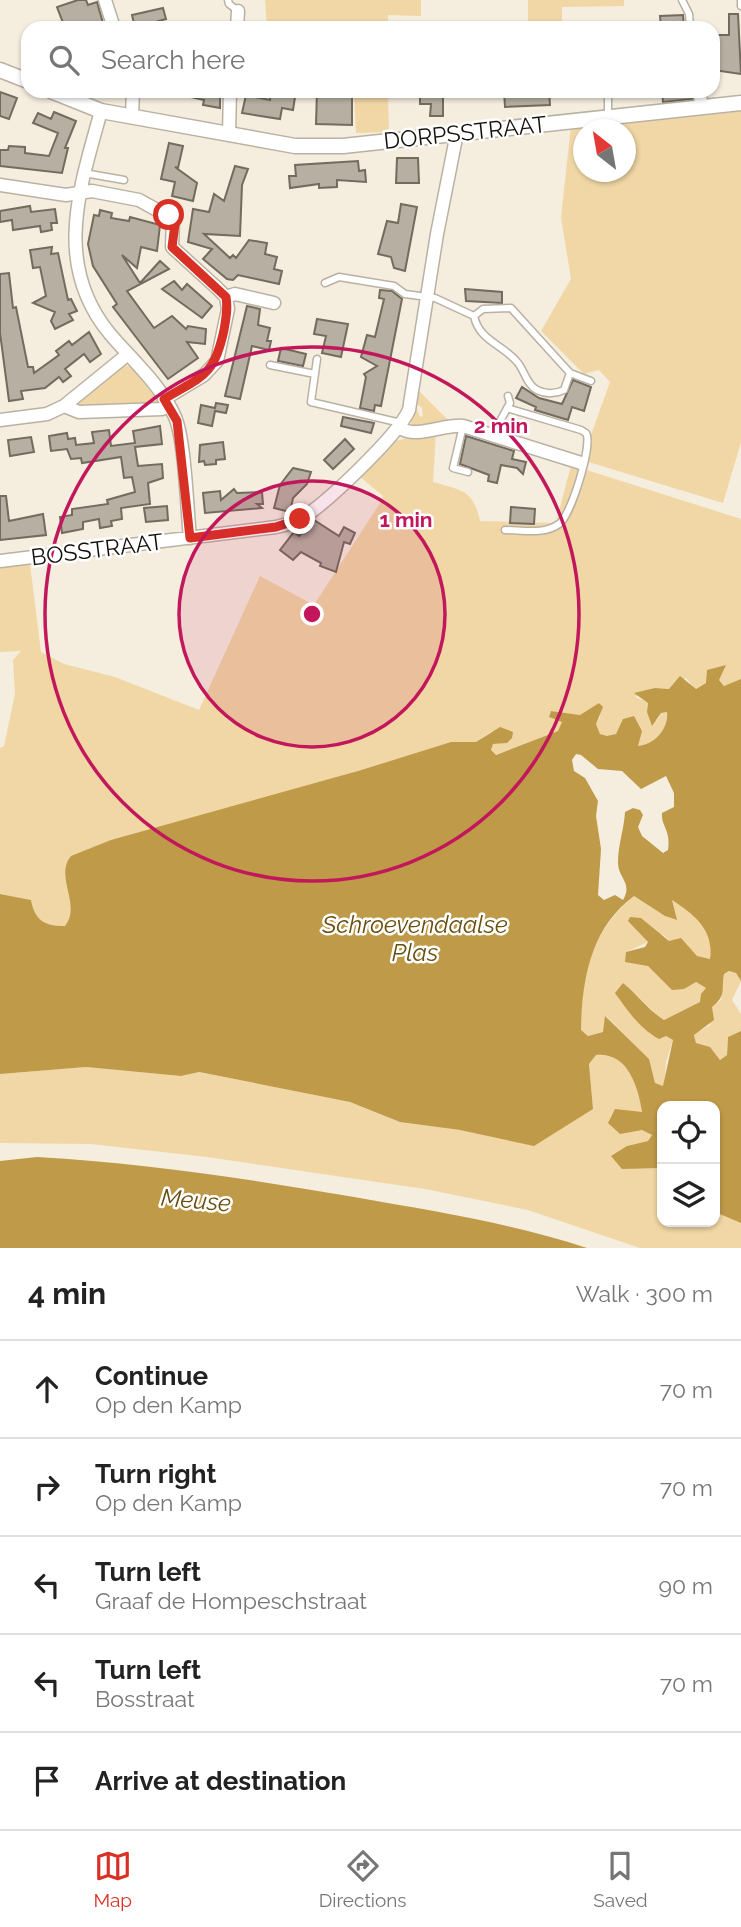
<!DOCTYPE html>
<html lang="en">
<head>
<meta charset="utf-8">
<style>
  :root { --surface:#fff; --page:#f6f6f6; --text:#222; --muted:#767676; --line:#e0e0e0; --accent:#d93025 }
  body { margin:0; font-family:Raleway,sans-serif; background:var(--page); color:var(--text) }
  .controls { position:absolute; right:21px; bottom:21px; display:grid; overflow:hidden; border-radius:14px; box-shadow:0 2px 5px #0004 }
  .controls button { width:63px; height:63px; display:grid; place-items:center; padding:0; border:0; border-bottom:2px solid var(--line); background:var(--surface); color:var(--text); font:35px sans-serif }
  .compass { position:absolute; left:573px; top:119px; width:63px; height:63px; border-radius:50%; background:var(--surface); box-shadow:0 2px 5px #0004; rotate:329deg }
  .stop { position:absolute; width:21px; height:21px; margin:-16px; border:5px solid #d93025; border-radius:50%; background:#fff }
  .stop.end { background:#d93025; border-color:#fff; box-shadow:0 2px 7px #0008 }
  .list { margin:0; padding:0; list-style:none }
  h2 { display:flex; justify-content:space-between; align-items:center; height:91px; margin:0; padding:0 28px; font-size:30px }
  h2 small { font-size:23px; font-weight:400; color:var(--muted) }
  .list li { display:grid; grid-template-columns:46px 1fr auto; gap:21px; align-items:center; box-sizing:border-box; height:98px; padding:0 28px; border-top:2px solid var(--line) }
  .list b { display:block; font-size:26px; white-space:nowrap }
  .list p { margin:0; font-size:23px; white-space:nowrap; color:var(--muted) }
  .list em { font-size:23px; font-style:normal; color:var(--muted) }
  .icon { flex:none; width:38px; height:38px; fill:none; stroke:currentColor; stroke-width:2; stroke-linecap:round; stroke-linejoin:round }
  .map { position:relative; flex:none; width:741px; height:1248px; overflow:hidden }
  .search { position:absolute; background:var(--surface); box-shadow:0 2px 5px #0004; left:21px; right:21px; top:21px; height:77px; display:flex; align-items:center; gap:18px; box-sizing:border-box; padding:0 24px; border-radius:21px; color:var(--muted); font-size:26px }
  .sheet { height:581px; background:var(--surface) }
  nav { display:flex; justify-content:space-around; align-items:center; box-sizing:border-box; height:98px; border-top:2px solid var(--line); background:var(--surface); font-size:19px; color:var(--muted) }
  nav a { display:grid; justify-items:center; gap:4px }
  nav .on { color:var(--accent) }
  .map>svg:first-child { display:block }
  .green { fill:#f0d7a5; fill-rule:evenodd }
  .water { fill:#bf9a48; fill-rule:evenodd }
  .building { fill:#b7afa1; stroke:#726b5e; stroke-width:2 }
  .lines { fill:none; stroke-linecap:round; stroke-linejoin:round }
  .service-casing { stroke:#b9b2a3; stroke-width:9 }
  .minor-casing { stroke:#b9b2a3; stroke-width:15 }
  .tertiary-casing { stroke:#b9b2a3; stroke-width:17 }
  .service { stroke:#fff; stroke-width:6 }
  .minor { stroke:#fff; stroke-width:12 }
  .tertiary { stroke:#fff; stroke-width:14 }
  .route { stroke:#d93025; stroke-width:9 }
  .ring { fill:none; stroke:#c2185b; stroke-width:3.5 }
  .labels { text-anchor:middle; dominant-baseline:central; stroke-width:5; stroke-linejoin:round; paint-order:stroke }
  .street-label { font-size:23px; fill:#14110c; stroke:#fff }
  .water-label { font-size:24px; font-style:italic; fill:#684e0f; stroke:#fff }
  .centre { fill:#c2185b; stroke:#fff; stroke-width:3.5 }
  .ring-label { font-size:21px; text-anchor:middle; font-weight:bold; fill:#c2185b; stroke:#fff; stroke-width:5; stroke-linejoin:round; paint-order:stroke }
</style>
</head>
<body>
<div class="map">
<svg width="741" height="1248" viewBox="0 0 741 1248">
  <rect width="100%" height="100%" fill="#f5edde"/>
  <path class="green" d="M 265,0 L 421,0 L 421,16 L 388,15 L 388,28 L 267,28 Z
    M 528,0 L 624,0 L 624,6 L 562,7 L 562,28 L 528,28 Z
    M 354,91 L 388,91 L 389,132 L 356,133 Z
    M 741,108 L 741,442 L 723,503 L 582,460 L 610,382 L 599,370 L 584,374 L 541,331 L 571,279 L 561,218 L 571,126 ZM 584,130 L 626,130 L 626,172 L 584,172 Z
    M 125,365 L 132,368 L 160,403 L 155,407 L 80,410 L 76,405 L 77,400 Z
    M 417,389 L 450,422 L 417,428 L 412,426 L 410,420 L 415,405 L 420,417 L 423,416 L 422,408 L 415,402 Z
    M 436,431 L 433,482 C 462,491 473,489 480,521 L 556,523 L 571,465 L 741,519 L 741,679 L 725,686 L 719,680 L 720,676 L 695,689 L 686,678 L 669,689 L 655,688 L 635,697 L 648,702 L 647,712 L 657,721 L 661,713 L 667,712 C 669,729 654,744 638,747 L 624,719 L 616,734 L 607,737 L 600,734 L 596,724 L 600,717 L 600,703 L 580,715 L 551,711 L 549,717 L 562,721 L 563,727 L 558,731 L 495,755 L 491,750 L 493,744 L 507,743 L 492,731 L 476,742 L 451,742 L 358,771 L 68,886 C 71,901 75,913 65,926 C 45,926 35,921 31,900 L 0,894 L 0,748 L 4,746 L 15,694 L 13,660 L 21,651 L 0,652 L 0,568 L 30,564 L 41,652 L 64,664 L 115,677 L 199,710 L 260,576 L 314,605 L 382,500 L 383,496 L 359,476 L 396,441 Z
    M 634,896 L 665,916 L 676,920 L 672,900 C 696,915 714,927 710,959 L 697,956 L 681,939 L 669,941 L 664,935 L 643,933 L 648,942 L 626,952 C 634,960 641,962 650,967 C 662,974 670,983 684,989 L 695,982 L 706,988 L 701,1002 L 664,1020 C 648,1009 638,995 623,983 L 666,1036 L 673,1040 L 666,1062 L 664,1086 L 655,1083 L 648,1059 L 606,1016 L 603,1032 L 588,1036 L 581,1030 C 582,974 590,933 634,896 Z
    M 729,971 L 736,973 L 741,981 L 732,1000 L 741,1014 L 741,1031 L 728,1037 L 727,1055 L 720,1060 L 710,1047 L 696,1043 L 694,1034 L 710,1025 L 712,1006 L 721,1000 L 724,974 Z
    M 609,1054 C 637,1070 643,1099 642,1130 L 652,1135 L 648,1141 L 627,1146 L 641,1168 L 658,1168 L 662,1163 L 662,1222 L 715,1222 L 715,1212 L 741,1223 L 741,1248 L 640,1248 L 528,1210 L 425,1189 L 207,1157 L 91,1144 L 0,1143 L 0,1074 L 86,1067 L 181,1076 L 198,1072 L 350,1102 L 400,1122 L 460,1130 L 593,1109 L 589,1064 L 596,1055 Z"/>
  <path class="water" d="M 726,665 L 719,680 L 724,686 L 741,679 L 741,981 L 736,973 L 729,971 L 724,974 C 721,990 727,995 712,1007 L 714,1020 L 694,1035 L 696,1043 L 710,1047 L 720,1060 L 727,1055 L 728,1037 L 741,1031 L 741,1223 L 715,1212 L 715,1106 L 662,1106 L 662,1163 L 659,1168 L 622,1169 L 611,1156 L 627,1146 L 648,1141 L 652,1135 L 642,1130 L 620,1134 L 608,1123 L 615,1109 L 642,1112 C 638,1085 627,1052 596,1055 L 589,1064 L 593,1109 L 534,1146 L 460,1130 L 400,1122 L 350,1102 L 199,1072 L 181,1076 L 86,1067 L 0,1074 L 0,894 L 31,900 C 35,921 45,926 65,926 C 82,904 54,877 71,856 L 111,840 L 358,771 L 451,742 L 476,742 L 500,727 L 513,732 L 512,738 L 507,743 L 493,744 L 491,750 L 496,755 L 558,731 L 562,722 L 549,717 L 551,711 L 580,715 L 599,703 L 603,707 L 596,724 L 600,734 L 607,736 L 616,734 L 623,719 L 634,716 L 642,731 L 638,746 C 654,745 669,729 667,712 L 661,713 L 652,726 L 647,712 L 648,703 L 634,693 L 655,688 L 669,689 L 680,676 L 696,689 L 706,683 L 707,670 ZM 576,754 L 581,755 L 598,769 L 622,771 L 641,789 L 666,776 L 674,793 L 674,807 L 662,813 C 661,827 671,829 668,850 L 663,853 L 642,836 L 638,827 L 643,815 L 640,810 L 633,808 L 625,812 C 624,830 618,844 618,863 C 618,878 633,883 623,900 L 615,895 L 604,900 L 598,895 L 601,849 L 596,816 L 598,801 L 585,778 L 574,771 L 572,760 ZM 634,896 L 665,916 L 677,920 L 672,900 C 695,915 714,930 710,959 L 697,956 L 681,938 L 669,941 L 641,918 L 630,917 L 628,921 L 648,942 L 645,947 L 626,952 L 625,962 L 648,966 L 672,990 L 684,989 L 696,982 L 706,988 L 701,994 L 700,1002 L 664,1020 C 648,1010 638,995 623,983 L 615,993 C 628,1011 639,1028 659,1039 L 666,1036 L 673,1040 L 663,1086 L 655,1083 L 649,1059 L 605,1016 L 603,1032 L 588,1036 L 581,1030 C 582,978 591,928 634,896 Z
    M 37,1157 C 144,1163 249,1179 354,1197 C 433,1211 511,1223 587,1248 L 0,1248 L 0,1161 Z"/>
  <path class="building" d="M 78,0 L 86,0 L 88,5 L 97,2 L 103,23 L 86,28 L 65,28 L 57,7 Z
    M 163,8 L 166,19 L 152,23 L 153,28 L 135,28 L 132,15 Z
    M 729,14 L 738,14 L 741,74 L 713,70 L 713,35 L 729,35 Z
    M 683,15 L 684,28 L 661,28 L 660,16 Z
    M 182,91 L 220,91 L 220,108 L 203,105 L 204,100 L 182,95 Z
    M 317,91 L 352,91 L 352,125 L 316,124 Z
    M 504,91 L 549,91 L 550,105 L 505,107 Z
    M 662,91 L 691,91 L 692,99 L 663,102 Z
    M 0,92 L 17,98 L 9,119 L 0,116 Z
    M 271,93 L 295,97 L 293,110 L 282,108 L 280,119 L 242,113 L 246,95 L 270,100 Z
    M 420,93 L 443,97 L 443,116 L 430,116 L 431,104 L 420,104 Z
    M 54,112 L 76,121 L 65,148 L 68,148 L 62,173 L 0,166 L 0,150 L 8,150 L 9,146 L 25,147 L 25,153 L 49,156 L 58,133 L 33,123 L 38,113 L 51,119 Z
    M 169,143 L 183,146 L 178,168 L 175,167 L 197,183 L 193,201 L 172,196 L 175,182 L 161,179 Z
    M 397,158 L 418,158 L 419,183 L 396,183 Z
    M 358,161 L 359,171 L 365,170 L 366,182 L 337,180 L 337,187 L 319,188 L 319,184 L 290,188 L 289,176 L 296,176 L 295,165 Z
    M 235,166 L 248,169 L 242,185 L 240,236 L 204,234 L 230,258 L 233,255 L 236,258 L 249,240 L 267,243 L 265,254 L 277,257 L 274,269 L 282,271 L 279,284 L 238,275 L 233,280 L 227,279 L 203,259 L 212,249 L 188,242 L 193,209 L 209,212 L 214,194 L 224,201 Z
    M 401,204 L 417,207 L 405,271 L 394,268 L 391,257 L 378,254 L 387,221 L 398,223 Z
    M 30,206 L 31,212 L 55,209 L 57,223 L 51,223 L 52,230 L 41,232 L 40,226 L 13,230 L 12,220 L 0,222 L 0,211 Z
    M 100,210 L 112,213 L 111,218 L 129,221 L 130,217 L 160,225 L 157,251 L 141,247 L 137,268 L 122,255 L 140,283 L 160,261 L 169,269 L 127,291 L 154,328 L 172,316 L 186,329 L 188,326 L 206,329 L 205,344 L 187,342 L 198,358 L 168,379 L 113,307 L 117,304 L 93,266 L 88,244 L 94,215 L 99,216 Z
    M 52,247 L 51,254 L 58,253 L 68,300 L 71,299 L 77,311 L 69,314 L 73,320 L 55,329 L 51,321 L 55,312 L 33,303 L 46,296 L 40,267 L 33,268 L 30,250 Z
    M 9,273 L 13,308 L 16,307 L 28,367 L 33,367 L 34,373 L 59,355 L 56,351 L 69,341 L 72,345 L 89,332 L 101,354 L 90,362 L 84,354 L 65,369 L 71,376 L 63,382 L 59,377 L 45,388 L 21,391 L 23,399 L 9,401 L 0,333 L 0,274 Z
    M 174,281 L 182,290 L 187,284 L 212,306 L 202,318 L 162,289 Z
    M 465,289 L 502,292 L 502,303 L 466,301 Z
    M 380,290 L 392,291 L 402,299 L 381,406 L 375,405 L 374,411 L 360,408 L 366,377 L 364,374 L 377,366 L 361,357 L 367,335 L 375,337 L 384,299 L 379,298 Z
    M 247,306 L 260,309 L 258,325 L 270,328 L 267,341 L 271,341 L 269,350 L 252,346 L 240,399 L 225,396 Z
    M 317,319 L 348,324 L 341,357 L 322,353 L 326,336 L 314,334 Z
    M 281,348 L 306,354 L 303,366 L 278,361 Z
    M 573,380 L 591,387 L 584,411 L 572,407 L 568,420 L 535,410 L 536,407 L 516,398 L 522,387 L 539,398 L 562,404 Z
    M 216,403 L 228,405 L 226,413 L 215,411 L 212,426 L 198,423 L 201,405 L 215,408 Z
    M 343,417 L 374,423 L 371,433 L 341,426 Z
    M 160,426 L 162,444 L 135,447 L 138,466 L 162,464 L 163,478 L 148,483 L 150,504 L 121,508 L 122,519 L 111,521 L 112,526 L 100,528 L 99,519 L 83,522 L 83,529 L 62,533 L 60,517 L 72,515 L 72,509 L 108,504 L 107,500 L 135,492 L 132,477 L 124,478 L 121,457 L 82,463 L 81,458 L 71,459 L 67,449 L 51,451 L 49,436 L 67,433 L 68,439 L 75,438 L 76,445 L 94,443 L 92,432 L 109,430 L 111,446 L 135,443 L 133,431 Z
    M 466,436 L 514,451 L 512,459 L 526,462 L 523,474 L 517,468 L 501,465 L 497,483 L 488,481 L 489,475 L 460,464 Z
    M 31,437 L 34,452 L 10,456 L 8,440 Z
    M 345,439 L 354,449 L 333,469 L 324,460 Z
    M 223,442 L 225,459 L 216,460 L 216,464 L 205,465 L 204,461 L 199,462 L 200,445 Z
    M 293,468 L 311,472 L 307,484 L 293,498 L 290,512 L 274,508 L 280,485 Z
    M 234,489 L 237,493 L 262,492 L 263,504 L 257,504 L 262,508 L 205,513 L 203,493 L 220,491 L 221,500 Z
    M 0,496 L 6,496 L 9,521 L 43,514 L 46,535 L 0,540 Z
    M 167,506 L 168,520 L 146,522 L 144,508 Z
    M 511,507 L 535,509 L 534,524 L 510,523 Z
    M 314,520 L 339,536 L 344,527 L 355,533 L 350,544 L 344,542 L 336,572 L 320,566 L 321,563 L 301,552 L 293,560 L 280,550 L 294,532 L 299,536 Z"/>
  <g class="lines">
    <g class="service-casing">
      <path id="service" d="M 228,0 L 229,4 L 238,11
        M 682,0 L 689,14 L 690,28
        M 741,0 L 741,6
        M 616,27 L 616,28
        M 608,116 L 608,91
        M 84,173 L 124,180
        M 325,283 L 339,277 L 394,286 L 405,294 L 435,298 L 474,316
        M 317,359 L 311,402 L 401,423
        M 270,365 L 315,374
        M 570,373 L 564,390 C 555,394 547,395 537,390 C 527,385 525,372 518,363 C 504,345 479,341 474,316 L 483,309 L 511,308 L 570,373 L 591,381
        M 463,426 L 453,468 L 468,472
        M 493,434 L 510,403 L 508,396
        M 505,530 C 522,530 544,535 559,524 C 571,516 593,444 586,433 L 581,430 L 507,408"/>
    </g>
    <g class="minor-casing">
      <path id="minor" d="M 105,0 L 114,28
        M 237,28 L 238,11
        M 700,91 L 701,108
        M 101,111 C 80,188 52,264 110,334 C 131,359 162,386 175,417 C 185,440 187,509 190,538
        M 132,115 L 133,91
        M 229,134 L 230,91
        M 0,185 L 66,195 L 92,191 L 139,200 L 173,219 L 172,247 L 217,288 L 226,297 L 228,309 L 217,361 L 204,375 L 164,399
        M 226,297 L 235,294 L 274,303
        M 64,406 L 128,354
        M 0,420 L 47,414 L 64,406 L 79,412 L 162,409 L 169,405
        M 400,428 C 417,439 443,424 463,426 L 581,463
        M 0,561 L 276,527 C 285,525 295,523 302,518 C 327,503 398,435 409,410 L 437,234 L 457,133"/>
    </g>
    <g class="tertiary-casing">
      <path id="tertiary" d="M 0,70 L 28,81
        M 51,91 L 101,111 L 295,146 L 343,146 L 741,103"/>
    </g>
    <use href="#service" class="service"/>
    <use href="#minor" class="minor"/>
    <use href="#tertiary" class="tertiary"/>
  </g>
  <g class="lines">
    <path class="route" d="M 169,215 L 175,224 L 172,247 L 226,297 C 228,309 226,318 224,330 C 214,377 202,376 164,399 L 177,421 L 190,538 L 276,527 L 300,519"/>
  </g>
  <circle cx="312" cy="614" r="133" fill="#c2185b" fill-opacity=".12"/>
  <g class="ring">
    <circle cx="312" cy="614" r="133"/>
    <circle cx="312" cy="614" r="267"/>
  </g>
  <g class="labels">
    <g class="street-label">
      <text transform="translate(465 132) rotate(-6)">DORPSSTRAAT</text>
      <text transform="translate(97 549) rotate(-7)">BOSSTRAAT</text>
    </g>
    <g class="water-label">
      <text x="415" y="924">Schroevendaalse<tspan x="415" dy="28">Plas</tspan></text>
      <text transform="translate(196 1200) rotate(5)">Meuse</text>
    </g>
  </g>
  <circle cx="312" cy="614" r="10" class="centre"/>
  <g class="ring-label">
    <text x="501" y="433">2 min</text>
    <text x="406" y="527">1 min</text>
  </g>
</svg>
<div class="controls">
<button><svg class="icon" aria-label="locate" viewBox="0 0 24 24"><circle cx="12" cy="12" r="6"/><path d="M12 2v4M12 18v4M2 12h4M18 12h4"/></svg></button>
<button><svg class="icon" aria-label="layers" viewBox="0 0 24 24"><path d="M12 4l9 5-9 5-9-5zM3 14l9 5 9-5"/></svg></button>
</div>
<svg class="compass" viewBox="-18 -18 36 36"><path d="M0-13l5 13h-10z" fill="#e53935"/><path d="M0 13l5-13h-10z" fill="#767676"/></svg>
<div class="stop" style="left:169px;top:215px"></div>
<div class="stop end" style="left:300px;top:519px"></div>
<div class="search"><svg class="icon" aria-label="search" viewBox="0 0 24 24"><circle cx="10" cy="10" r="6"/><path d="M15 15l6 6"/></svg>Search here</div>
</div>
<section class="sheet">
<h2>4 min<small>Walk · 300 m</small></h2>
<ul class="list">
<li><svg class="icon" aria-label="ahead" viewBox="0 0 24 24"><path d="M12 20V5M6 11l6-6 6 6"/></svg><div><b>Continue</b><p>Op den Kamp</p></div><em>70 m</em></li>
<li><svg class="icon" aria-label="right" viewBox="0 0 24 24"><path d="M7 20v-9h11M14 6l5 5-5 5"/></svg><div><b>Turn right</b><p>Op den Kamp</p></div><em>70 m</em></li>
<li><svg class="icon" aria-label="left" viewBox="0 0 24 24"><path d="M17 20v-9H6M10 6l-5 5 5 5"/></svg><div><b>Turn left</b><p>Graaf de Hompeschstraat</p></div><em>90 m</em></li>
<li><svg class="icon" aria-label="left" viewBox="0 0 24 24"><path d="M17 20v-9H6M10 6l-5 5 5 5"/></svg><div><b>Turn left</b><p>Bosstraat</p></div><em>70 m</em></li>
<li><svg class="icon" aria-label="arrive" viewBox="0 0 24 24"><path d="M6 21V4h12l-3 4 3 4H6"/></svg><div><b>Arrive at destination</b></div></li>
</ul>
</section>
<nav>
<a class="on"><svg class="icon" aria-label="map" viewBox="0 0 24 24"><path d="M3 6l6-2 6 2 6-2v14l-6 2-6-2-6 2zM9 4v14M15 6v14"/></svg>Map</a>
<a><svg class="icon" aria-label="directions" viewBox="0 0 24 24"><path d="M12 3l9 9-9 9-9-9zM9 14v-3h6M13 9l2 2-2 2"/></svg>Directions</a>
<a><svg class="icon" aria-label="saved" viewBox="0 0 24 24"><path d="M7 4h10v16l-5-4-5 4z"/></svg>Saved</a>
</nav>
</body>
</html>
